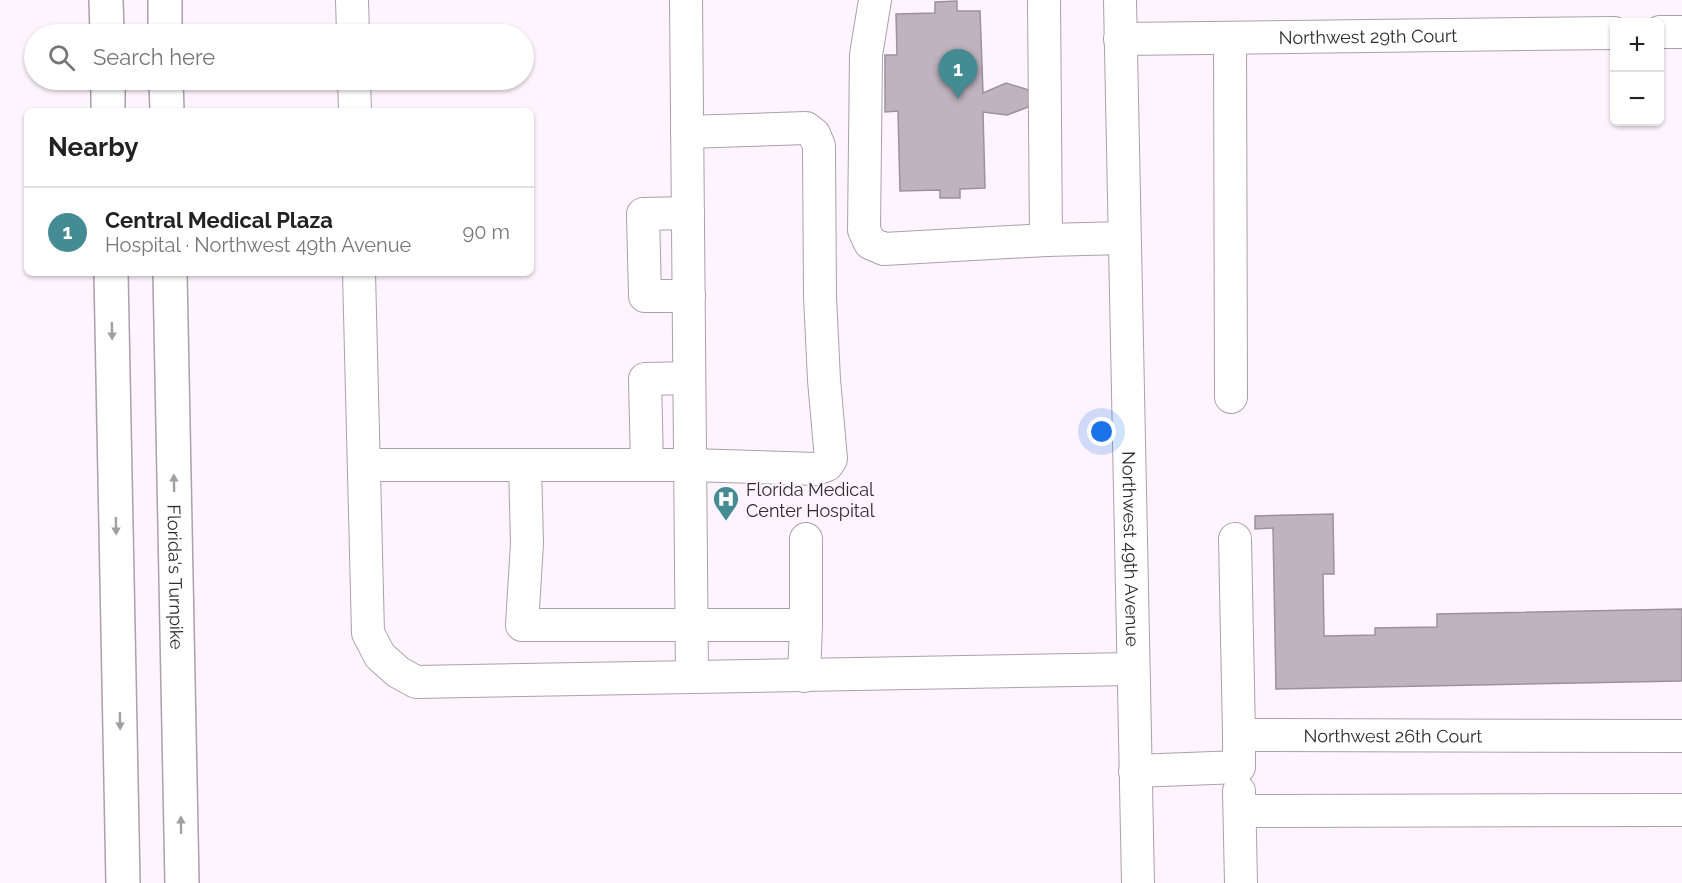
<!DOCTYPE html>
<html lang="en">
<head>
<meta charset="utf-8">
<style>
  :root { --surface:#fff; --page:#f2f2f2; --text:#222; --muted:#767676; --line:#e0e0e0; --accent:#448b93 }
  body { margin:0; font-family:Raleway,sans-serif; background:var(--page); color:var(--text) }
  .controls { position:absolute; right:18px; top:18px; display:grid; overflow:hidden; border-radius:9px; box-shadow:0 2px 4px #0004 }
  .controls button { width:54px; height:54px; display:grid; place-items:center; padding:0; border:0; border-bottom:2px solid var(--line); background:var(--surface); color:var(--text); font:30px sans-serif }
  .you { position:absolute; left:1102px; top:432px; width:21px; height:21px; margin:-15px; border:4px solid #fff; border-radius:50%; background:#1a73e8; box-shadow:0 0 0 9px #1a73e833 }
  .badge { display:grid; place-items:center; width:39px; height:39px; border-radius:50%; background:var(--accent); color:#fff; font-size:20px; font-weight:700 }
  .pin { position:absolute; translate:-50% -50px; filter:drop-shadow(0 2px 3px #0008) }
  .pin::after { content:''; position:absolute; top:32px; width:21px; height:18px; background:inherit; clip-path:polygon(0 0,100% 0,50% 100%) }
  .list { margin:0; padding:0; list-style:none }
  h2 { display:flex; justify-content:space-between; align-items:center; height:78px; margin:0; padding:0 24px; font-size:26px }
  h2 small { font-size:20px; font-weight:400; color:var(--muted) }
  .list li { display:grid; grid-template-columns:39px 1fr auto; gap:18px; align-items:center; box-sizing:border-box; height:90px; padding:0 24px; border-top:2px solid var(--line) }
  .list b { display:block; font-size:22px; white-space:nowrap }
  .list p { margin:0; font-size:20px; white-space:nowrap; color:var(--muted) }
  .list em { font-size:20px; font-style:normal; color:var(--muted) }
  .icon { flex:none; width:33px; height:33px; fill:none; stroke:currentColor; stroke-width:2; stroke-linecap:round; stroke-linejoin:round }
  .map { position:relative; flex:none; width:1682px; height:883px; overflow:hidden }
  .search { position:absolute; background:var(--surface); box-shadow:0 2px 4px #0004; left:24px; top:24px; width:510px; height:66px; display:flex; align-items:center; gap:15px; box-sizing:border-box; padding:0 21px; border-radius:33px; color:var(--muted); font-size:22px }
  .panel { position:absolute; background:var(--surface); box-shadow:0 2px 4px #0004; left:24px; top:108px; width:510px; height:168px; border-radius:9px }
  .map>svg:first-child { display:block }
  .building { fill:#bfb3be; stroke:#9c919c; stroke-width:1.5 }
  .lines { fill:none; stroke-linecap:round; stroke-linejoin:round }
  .minor-casing { stroke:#aba0ab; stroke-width:34 }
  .highway-casing { stroke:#aba0ab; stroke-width:36 }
  .minor { stroke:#fff; stroke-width:32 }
  .highway { stroke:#fff; stroke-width:33 }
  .oneway { fill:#a1a0a1 }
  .labels { text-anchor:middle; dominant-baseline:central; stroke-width:4.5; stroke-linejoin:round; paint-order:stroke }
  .street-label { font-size:18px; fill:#2f2b2f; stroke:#fef4fd }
  .poi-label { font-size:18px; fill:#2f2b2f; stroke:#fef4fd; text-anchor:start }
</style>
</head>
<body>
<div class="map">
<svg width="1682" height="883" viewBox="0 0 1682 883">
  <rect width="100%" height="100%" fill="#fef4fd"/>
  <path class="building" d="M 957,1 L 957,11 L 980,11 L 983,93 L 1006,83 L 1032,91 L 1031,106 L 1007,115 L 983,112 L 985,188 L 960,189 L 960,198 L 940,198 L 940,190 L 900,191 L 898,111 L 885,112 L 885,55 L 897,55 L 896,14 L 935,13 L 935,2 Z
    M 1333,514 L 1334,574 L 1323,574 L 1324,636 L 1375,635 L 1375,628 L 1437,627 L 1437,614 L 1682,609 L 1682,681 L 1276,689 L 1273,528 L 1255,529 L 1255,516 Z"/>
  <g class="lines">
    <g class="minor-casing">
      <g id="minor">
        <path d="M 352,0 L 353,34"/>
        <path d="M 686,0 L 692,677"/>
        <path d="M 875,0 L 866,55 L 864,230 L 870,243 L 884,249 L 1046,240 L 1124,238"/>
        <path d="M 1044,0 L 1046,240"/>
        <path id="s1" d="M 1120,0 L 1138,883"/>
        <path d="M 1660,32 L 1682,32"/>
        <path d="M 1230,38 L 1231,397"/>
        <path id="s2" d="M 1120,39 L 1614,33"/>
        <path d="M 354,80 L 355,111"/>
        <path d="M 688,213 L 643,214 L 645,296 L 689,296"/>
        <path d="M 359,273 L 368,633 L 380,656 L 398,672 L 416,682 L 1133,669"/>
        <path d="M 364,465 L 690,465 L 817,469 L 827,465 L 831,459 L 824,380 L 820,297 L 819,146 L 814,134 L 806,128 L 687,132"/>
        <path d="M 525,465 L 527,543 L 522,625 L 806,625 L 804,676"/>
        <path d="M 647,465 L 645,379 L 689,378"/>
        <path d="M 806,539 L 806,625"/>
        <path d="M 1235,539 L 1239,735"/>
        <path id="s3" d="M 1135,771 L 1239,767 L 1239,735 L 1682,736"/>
        <path d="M 1239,791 L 1241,883"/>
        <path d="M 1240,811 L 1682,810"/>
      </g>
    </g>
    <g class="highway-casing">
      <g id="highway">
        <path d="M 106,0 L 107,34"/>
        <path d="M 165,0 L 165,34"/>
        <path d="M 108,80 L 108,111"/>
        <path d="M 166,80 L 167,111"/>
        <path d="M 111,273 L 123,883"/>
        <path id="s4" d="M 170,273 L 182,883"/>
      </g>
    </g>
    <use href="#minor" class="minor"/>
    <use href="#highway" class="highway"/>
  </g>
  <defs><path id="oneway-solid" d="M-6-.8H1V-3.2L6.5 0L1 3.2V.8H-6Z" transform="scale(1.5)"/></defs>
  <g class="oneway">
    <use href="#oneway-solid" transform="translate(112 331) rotate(89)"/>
    <use href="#oneway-solid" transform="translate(174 483) rotate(-91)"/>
    <use href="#oneway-solid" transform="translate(116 526) rotate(89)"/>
    <use href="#oneway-solid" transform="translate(120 721) rotate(89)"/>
    <use href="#oneway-solid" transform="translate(181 825) rotate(-91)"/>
  </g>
  <defs>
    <g id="hospital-pin" transform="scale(1.35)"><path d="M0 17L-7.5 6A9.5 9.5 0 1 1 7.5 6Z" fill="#448b93" stroke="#fef4fd"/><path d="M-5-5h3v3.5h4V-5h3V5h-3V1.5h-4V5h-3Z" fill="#fff"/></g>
  </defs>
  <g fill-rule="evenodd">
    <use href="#hospital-pin" x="726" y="499"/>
  </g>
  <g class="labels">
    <g class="street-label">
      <text stroke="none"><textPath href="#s2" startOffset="248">Northwest 29th Court</textPath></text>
      <text stroke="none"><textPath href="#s1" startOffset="549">Northwest 49th Avenue</textPath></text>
      <text stroke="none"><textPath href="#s4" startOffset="304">Florida's Turnpike</textPath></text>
      <text stroke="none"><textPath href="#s3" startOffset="290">Northwest 26th Court</textPath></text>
    </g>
    <g class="poi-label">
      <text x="746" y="489">Florida Medical<tspan x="746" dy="21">Center Hospital</tspan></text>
    </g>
  </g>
</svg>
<div class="controls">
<button>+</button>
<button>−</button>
</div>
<div class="you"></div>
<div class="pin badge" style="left:958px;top:99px">1</div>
<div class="search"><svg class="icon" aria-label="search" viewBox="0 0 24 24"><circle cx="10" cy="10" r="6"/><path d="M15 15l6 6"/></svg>Search here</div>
<section class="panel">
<h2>Nearby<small></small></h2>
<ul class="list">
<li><span class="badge">1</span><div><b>Central Medical Plaza</b><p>Hospital · Northwest 49th Avenue</p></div><em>90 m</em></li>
</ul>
</section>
</div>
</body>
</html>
